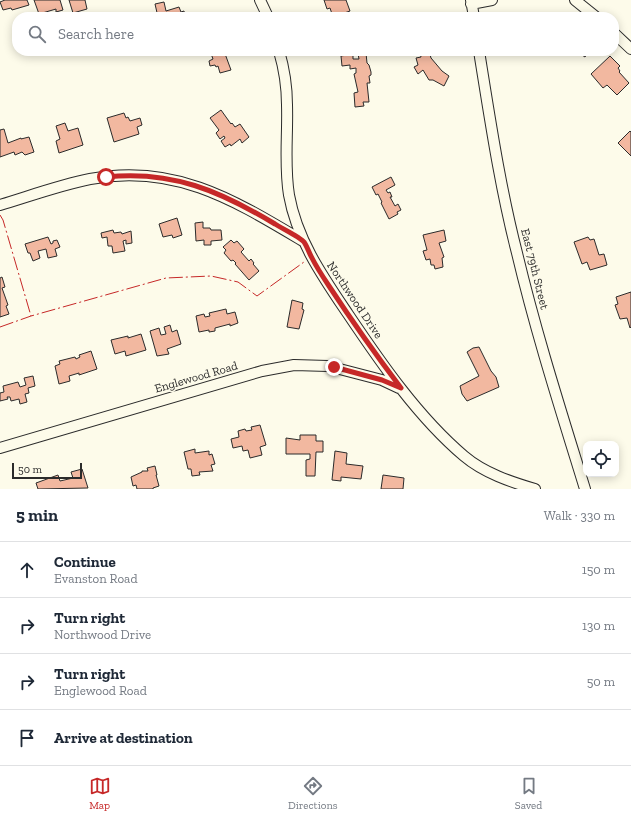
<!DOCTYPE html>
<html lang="en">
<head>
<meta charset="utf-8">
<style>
  :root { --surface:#fff; --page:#f2f2f3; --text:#1f2937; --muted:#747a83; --line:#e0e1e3; --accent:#c62828 }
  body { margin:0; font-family:"Zilla Slab",serif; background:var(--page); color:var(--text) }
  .controls { position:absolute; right:12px; bottom:12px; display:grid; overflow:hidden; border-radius:8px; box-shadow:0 2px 10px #0003 }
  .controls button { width:36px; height:36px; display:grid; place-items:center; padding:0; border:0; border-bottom:1px solid var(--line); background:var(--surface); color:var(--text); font:20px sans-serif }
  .scale { position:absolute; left:12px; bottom:10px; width:70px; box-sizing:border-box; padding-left:4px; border:2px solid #2b2b2b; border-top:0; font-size:11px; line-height:14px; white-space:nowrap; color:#2b2b2b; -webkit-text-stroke:3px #fdfbea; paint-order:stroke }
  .stop { position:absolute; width:12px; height:12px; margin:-9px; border:3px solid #c62828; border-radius:50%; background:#fff }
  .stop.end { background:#c62828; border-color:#fff; box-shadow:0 1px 4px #0008 }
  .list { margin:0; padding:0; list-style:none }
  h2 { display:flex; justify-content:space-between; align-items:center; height:52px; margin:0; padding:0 16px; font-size:17px }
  h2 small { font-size:13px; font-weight:400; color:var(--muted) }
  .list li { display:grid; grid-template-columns:26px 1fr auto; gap:12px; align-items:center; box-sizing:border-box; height:56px; padding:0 16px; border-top:1px solid var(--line) }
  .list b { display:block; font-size:15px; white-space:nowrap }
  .list p { margin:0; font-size:13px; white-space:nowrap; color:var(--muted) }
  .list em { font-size:13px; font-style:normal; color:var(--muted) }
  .icon { flex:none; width:22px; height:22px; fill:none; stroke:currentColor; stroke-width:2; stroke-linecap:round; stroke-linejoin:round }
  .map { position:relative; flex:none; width:631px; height:489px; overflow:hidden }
  .search { position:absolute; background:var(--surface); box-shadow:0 2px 10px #0003; left:12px; right:12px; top:12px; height:44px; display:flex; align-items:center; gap:10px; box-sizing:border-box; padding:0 14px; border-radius:16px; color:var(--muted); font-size:15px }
  .sheet { height:276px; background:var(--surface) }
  nav { display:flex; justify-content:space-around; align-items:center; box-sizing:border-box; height:56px; border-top:1px solid var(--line); background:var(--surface); font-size:11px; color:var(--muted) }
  nav a { display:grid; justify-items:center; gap:2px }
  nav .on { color:var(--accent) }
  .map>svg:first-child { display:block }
  .building { fill:#f2b8a0; stroke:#2b2b2b }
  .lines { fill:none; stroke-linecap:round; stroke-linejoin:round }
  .minor-casing { stroke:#2b2b2b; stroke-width:12 }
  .minor { stroke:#fdfbea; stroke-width:10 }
  .power { stroke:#c62828; stroke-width:1; stroke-dasharray:14 3 2 3; stroke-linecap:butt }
  .route { stroke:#c62828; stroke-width:5 }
  .labels { text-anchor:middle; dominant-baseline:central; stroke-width:3; stroke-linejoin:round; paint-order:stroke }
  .street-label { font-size:12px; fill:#2b2b2b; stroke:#fdfbea }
</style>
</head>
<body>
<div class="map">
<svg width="631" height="489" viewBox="0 0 631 489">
  <rect width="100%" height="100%" fill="#fdfbea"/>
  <path class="building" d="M 5,0 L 27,0 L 29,5 L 12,10 L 11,8 L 3,10 L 0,2 Z
    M 34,0 L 60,0 L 63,10 L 56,12 L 56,9 L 39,14 Z
    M 69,0 L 85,0 L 87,9 L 73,13 Z
    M 324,0 L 346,0 L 350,11 L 333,17 L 330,8 L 327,9 Z
    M 164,2 L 166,11 L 179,7 L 181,12 L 184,11 L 185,17 L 165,17 L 165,16 L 158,17 L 155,4 Z
    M 549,13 L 549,17 L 537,17 L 537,14 Z
    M 210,51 L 224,51 L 231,70 L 220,73 L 218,66 L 216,67 L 215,65 L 210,66 L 209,61 L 213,59 Z
    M 337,51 L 351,51 L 350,51 L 350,55 L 353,55 L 353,59 L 359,59 L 358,54 L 366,53 L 367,63 L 369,65 L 371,72 L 371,75 L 369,76 L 370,83 L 367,83 L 369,102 L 363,102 L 364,106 L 355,107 L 354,93 L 358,92 L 354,74 L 356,73 L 356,68 L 350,69 L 350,65 L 342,66 L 341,56 L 347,55 L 346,51 L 337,52 Z
    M 429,51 L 431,58 L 442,71 L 449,76 L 444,86 L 433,80 L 429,80 L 423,70 L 418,74 L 414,67 L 418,65 L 416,58 L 421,57 L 420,52 Z
    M 576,51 L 589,51 L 585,57 Z
    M 610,56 L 620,66 L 618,68 L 620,71 L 619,72 L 629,83 L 617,95 L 607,85 L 603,88 L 591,74 Z
    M 221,110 L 231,124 L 232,123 L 235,127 L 240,124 L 249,137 L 242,143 L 240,139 L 231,146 L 230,144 L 225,147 L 221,141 L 225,138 L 224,136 L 220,139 L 216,133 L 219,130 L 210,118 Z
    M 124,113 L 126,118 L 128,117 L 130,121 L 140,118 L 142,125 L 137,127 L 139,134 L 114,142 L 107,118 Z
    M 65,123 L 68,131 L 78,128 L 83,145 L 59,153 L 56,141 L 60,139 L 56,126 Z
    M 4,129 L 8,143 L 21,138 L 21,139 L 29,137 L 34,152 L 25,155 L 22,152 L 15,155 L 14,152 L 0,157 L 0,130 Z
    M 630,131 L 631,132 L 631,156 L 618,143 Z
    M 391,177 L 395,185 L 386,190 L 388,193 L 390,192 L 392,197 L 390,197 L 395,206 L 398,204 L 401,210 L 397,212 L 398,214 L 389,219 L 381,203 L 382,202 L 378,194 L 376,195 L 372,187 Z
    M 177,218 L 182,235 L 173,238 L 172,235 L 163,237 L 159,224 Z
    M 203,222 L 203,228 L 210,228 L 211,230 L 221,230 L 222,240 L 211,241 L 211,245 L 204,245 L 204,240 L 196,241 L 195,223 Z
    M 113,230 L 114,233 L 121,232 L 122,234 L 131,231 L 132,243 L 126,244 L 126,240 L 123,241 L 125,251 L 113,253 L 112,246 L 108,246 L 107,237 L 102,238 L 101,233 Z
    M 444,230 L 446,241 L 439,243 L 444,257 L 442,258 L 443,267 L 435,269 L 434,265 L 431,265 L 430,259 L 426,260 L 423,251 L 427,250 L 423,235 Z
    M 48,237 L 51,244 L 53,243 L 53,241 L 57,240 L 60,247 L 55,249 L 57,256 L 48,258 L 46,249 L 38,251 L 40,258 L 33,261 L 30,253 L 28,253 L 25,244 Z
    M 588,237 L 590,240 L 594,239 L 599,255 L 604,254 L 607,265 L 590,270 L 587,262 L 582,264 L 574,242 Z
    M 231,240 L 234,243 L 237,241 L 244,249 L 241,252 L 249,261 L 251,259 L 254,263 L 253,264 L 259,271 L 249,280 L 235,264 L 236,263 L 233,260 L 231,261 L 224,253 L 226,250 L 223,247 Z
    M 2,277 L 5,287 L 2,288 L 8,305 L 6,306 L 9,314 L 0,317 L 0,278 Z
    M 631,292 L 631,327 L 630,328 L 627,318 L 620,319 L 615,305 L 618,304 L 616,297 Z
    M 292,300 L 303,303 L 302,309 L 304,310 L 299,329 L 287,327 Z
    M 226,309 L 227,314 L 235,312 L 238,323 L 230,326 L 230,324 L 215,328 L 215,331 L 209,332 L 209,330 L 199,332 L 196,316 L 204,314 L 205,317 L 210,316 L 209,313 Z
    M 170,325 L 172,332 L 177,330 L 181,344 L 167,349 L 169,354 L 157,356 L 150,331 L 159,328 L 161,335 L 166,334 L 164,327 Z
    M 141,334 L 146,350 L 126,356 L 125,351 L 115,354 L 111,340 L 128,336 L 128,338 Z
    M 479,347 L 491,371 L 496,377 L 499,387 L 467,401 L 462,394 L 460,386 L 479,376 L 467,352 L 473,348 Z
    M 91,351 L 97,369 L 79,375 L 79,373 L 69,376 L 70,381 L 59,384 L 55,366 L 60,364 L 59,361 L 75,357 L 76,359 L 80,357 L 79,355 Z
    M 33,376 L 35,386 L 28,388 L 29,393 L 25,394 L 27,402 L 20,404 L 19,399 L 11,401 L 10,397 L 7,397 L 8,399 L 0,401 L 0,393 L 4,392 L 3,386 L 18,382 L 20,387 L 26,385 L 24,378 Z
    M 260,425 L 266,445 L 260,447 L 262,455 L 250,458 L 248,450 L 243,451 L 242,446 L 233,448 L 231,439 L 239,437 L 238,431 L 245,429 L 246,431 L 252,430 L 251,427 Z
    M 300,435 L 316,435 L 316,441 L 323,441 L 323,452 L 316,452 L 315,476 L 306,476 L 306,460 L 310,459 L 310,454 L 286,454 L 286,438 L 300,440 Z
    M 195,449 L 195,453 L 209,451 L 209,455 L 212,454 L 215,464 L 211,465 L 213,471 L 199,472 L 200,475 L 192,476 L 191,469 L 188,469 L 184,452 Z
    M 335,451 L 347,453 L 346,464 L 363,466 L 361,479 L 341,477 L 341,481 L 332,480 Z
    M 155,466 L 157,475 L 156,475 L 159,486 L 153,488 L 153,489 L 137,489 L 136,485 L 133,486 L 131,477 L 142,472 L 142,471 L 148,471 L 147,468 Z
    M 82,469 L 88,488 L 38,489 L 36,483 L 58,475 L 60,481 L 73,478 L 71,472 Z
    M 383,475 L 404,478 L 403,489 L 381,489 Z"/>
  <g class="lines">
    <g class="minor-casing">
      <path id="minor" d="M 260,0 L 268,17
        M 471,0 L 474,17
        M 575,0 L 596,17
        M 471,4 L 492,0
        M 614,33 L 631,49
        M 279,51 C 284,68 287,87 287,105 C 288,135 284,165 289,195 C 297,240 323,277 348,314 C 381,363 418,417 464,456 C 484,473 511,482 535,489
        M 479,51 C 490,119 500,187 517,253 C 536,333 561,411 585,489
        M 0,205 C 30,196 60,185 90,179 C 175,163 234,200 303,241
        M 0,448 L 262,371 L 294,365 L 328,366 L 382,380 L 399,388"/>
    </g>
    <use href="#minor" class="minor"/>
    <path class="power" d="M 0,215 L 3,220 L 31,316
      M 0,327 L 31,316 L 166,278 L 211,276 L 238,282 L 257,296 L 304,262"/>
  </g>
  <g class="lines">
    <path class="route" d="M 106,177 C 172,170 220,191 275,224 C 281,228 300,237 304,242 C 307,246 309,253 312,258 C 317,268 323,277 329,286 C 352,321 376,355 401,388 L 382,380 L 334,367"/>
  </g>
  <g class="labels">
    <g class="street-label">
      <text transform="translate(535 269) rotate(76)">East 79th Street</text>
      <text transform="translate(355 300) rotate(56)">Northwood Drive</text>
      <text transform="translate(196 377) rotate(-16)">Englewood Road</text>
    </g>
  </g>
</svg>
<div class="controls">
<button><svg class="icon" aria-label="locate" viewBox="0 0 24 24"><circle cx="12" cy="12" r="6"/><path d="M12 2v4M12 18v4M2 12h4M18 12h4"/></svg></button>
</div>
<div class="scale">50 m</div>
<div class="stop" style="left:106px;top:177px"></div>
<div class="stop end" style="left:334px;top:367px"></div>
<div class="search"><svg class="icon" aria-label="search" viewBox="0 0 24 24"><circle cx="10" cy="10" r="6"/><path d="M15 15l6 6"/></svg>Search here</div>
</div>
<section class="sheet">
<h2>5 min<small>Walk · 330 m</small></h2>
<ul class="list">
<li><svg class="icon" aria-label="ahead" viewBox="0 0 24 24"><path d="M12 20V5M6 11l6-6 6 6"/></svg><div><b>Continue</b><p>Evanston Road</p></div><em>150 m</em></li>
<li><svg class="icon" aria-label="right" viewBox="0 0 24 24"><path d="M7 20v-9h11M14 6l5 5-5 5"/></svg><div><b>Turn right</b><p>Northwood Drive</p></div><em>130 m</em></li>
<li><svg class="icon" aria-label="right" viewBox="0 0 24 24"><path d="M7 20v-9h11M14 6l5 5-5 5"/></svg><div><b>Turn right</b><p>Englewood Road</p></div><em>50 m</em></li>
<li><svg class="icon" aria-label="arrive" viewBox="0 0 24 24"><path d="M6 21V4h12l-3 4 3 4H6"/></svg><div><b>Arrive at destination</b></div></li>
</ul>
</section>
<nav>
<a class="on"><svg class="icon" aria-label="map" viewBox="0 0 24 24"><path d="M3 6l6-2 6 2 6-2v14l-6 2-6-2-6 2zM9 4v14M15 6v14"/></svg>Map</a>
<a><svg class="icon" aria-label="directions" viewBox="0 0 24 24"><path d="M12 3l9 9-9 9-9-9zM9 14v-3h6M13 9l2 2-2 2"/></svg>Directions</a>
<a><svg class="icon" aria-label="saved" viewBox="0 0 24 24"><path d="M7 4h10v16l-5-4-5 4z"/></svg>Saved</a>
</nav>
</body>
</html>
